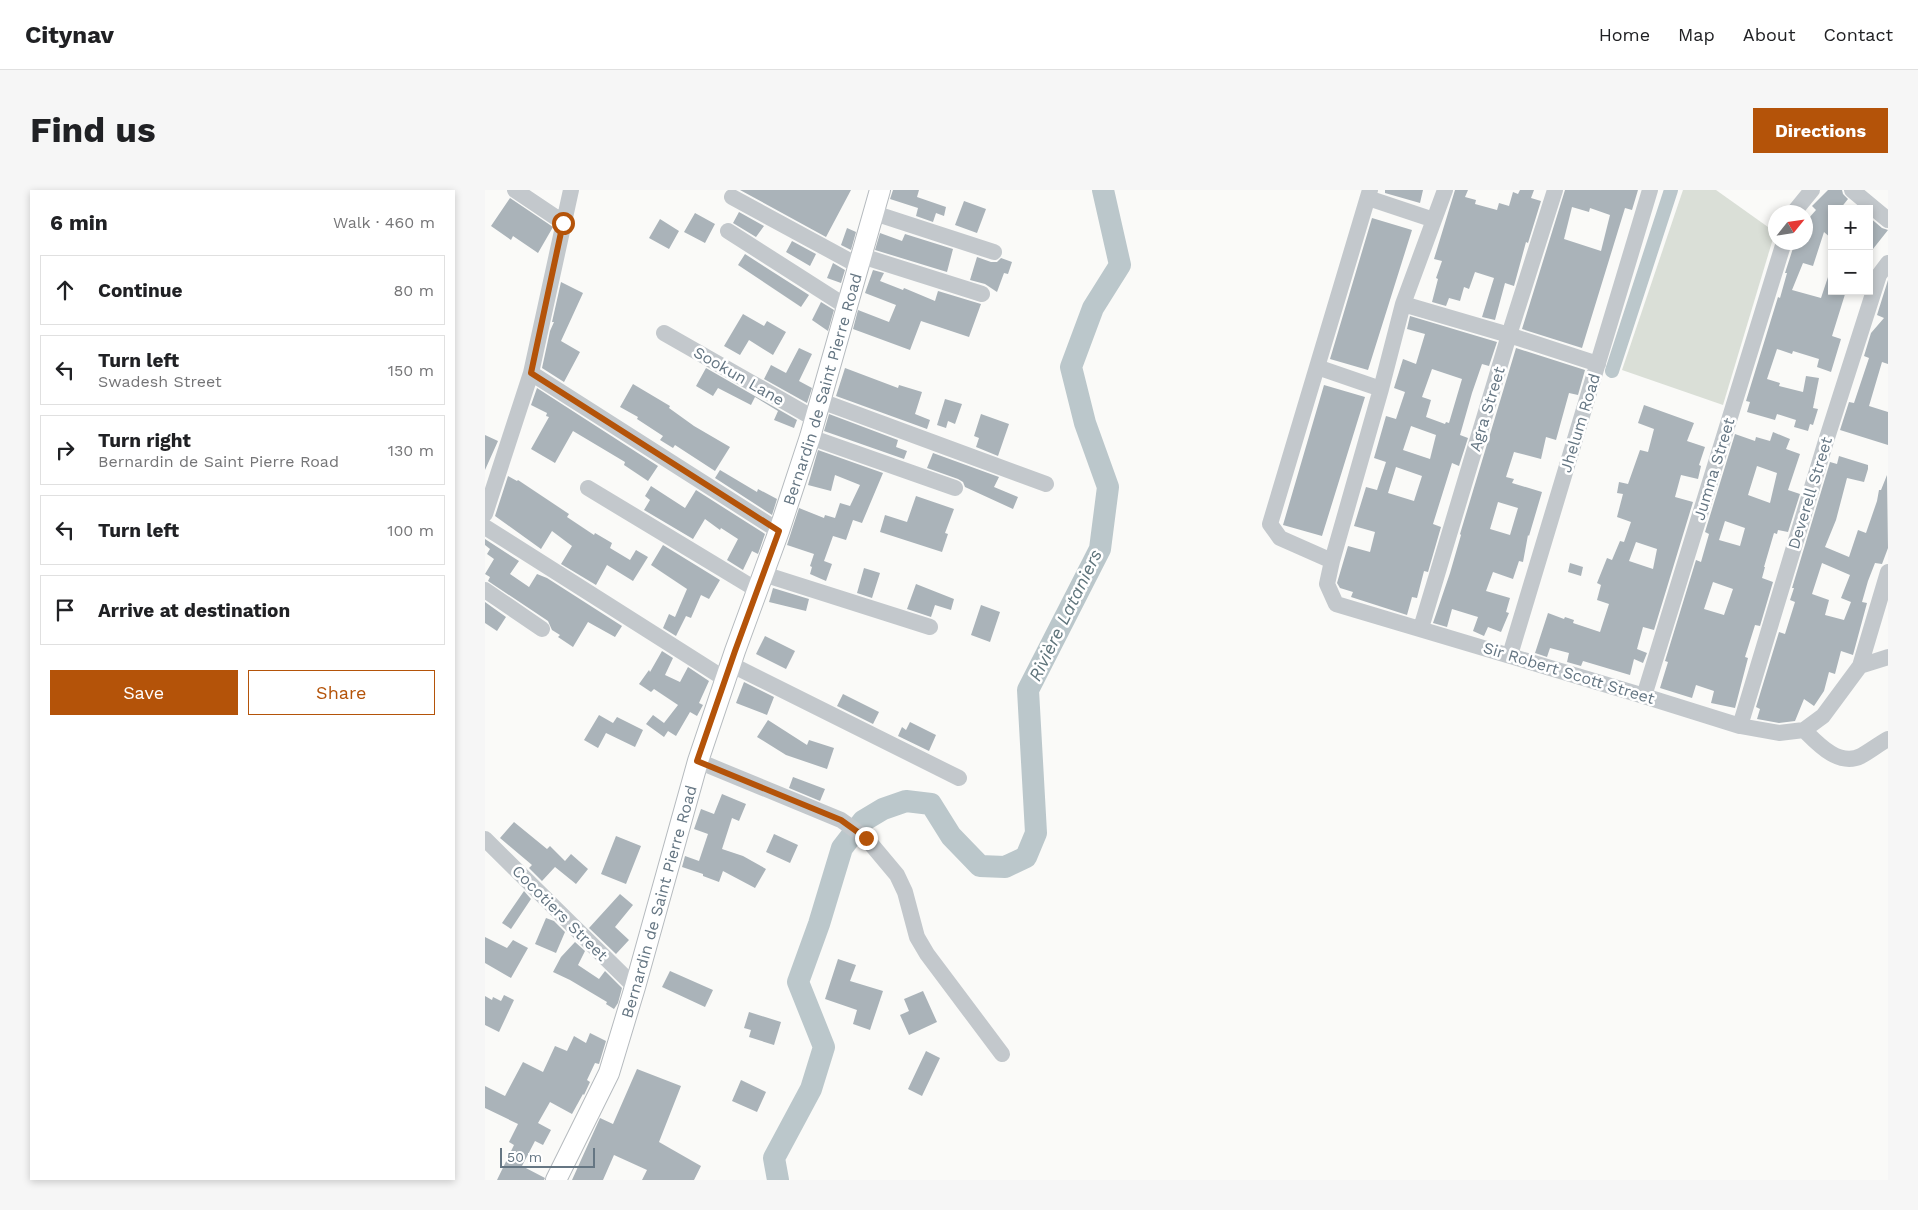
<!DOCTYPE html>
<html lang="en">
<head>
<meta charset="utf-8">
<style>
  :root { --surface:#fff; --page:#f6f6f6; --text:#202124; --muted:#757577; --line:#e0e0e0; --accent:#b45309 }
  body { margin:0; font-family:"Work Sans",sans-serif; background:var(--page); color:var(--text) }
  .controls { position:absolute; right:15px; top:15px; display:grid; overflow:hidden; border-radius:0px; box-shadow:0 2px 8px #0003 }
  .controls button { width:45px; height:45px; display:grid; place-items:center; padding:0; border:0; border-bottom:1px solid var(--line); background:var(--surface); color:var(--text); font:25px sans-serif }
  .compass { position:absolute; left:1283px; top:15px; width:45px; height:45px; border-radius:50%; background:var(--surface); box-shadow:0 2px 8px #0003; rotate:60deg }
  .scale { position:absolute; left:15px; bottom:12px; width:95px; box-sizing:border-box; padding-left:5px; border:2px solid #657683; border-top:0; font-size:14px; line-height:18px; white-space:nowrap; color:#657683; -webkit-text-stroke:4px #fff; paint-order:stroke }
  .stop { position:absolute; width:15px; height:15px; margin:-11px; border:4px solid #b45309; border-radius:50%; background:#fff }
  .stop.end { background:#b45309; border-color:#fff; box-shadow:0 1px 5px #0008 }
  .list { margin:0; padding:0; list-style:none }
  h2 { display:flex; justify-content:space-between; align-items:center; height:65px; margin:0; padding:0 20px; font-size:21px }
  h2 small { font-size:16px; font-weight:400; color:var(--muted) }
  .list li { display:grid; grid-template-columns:32px 1fr auto; gap:15px; align-items:center; box-sizing:border-box; height:70px; margin:0 10px 10px; padding:0 10px; border:1px solid var(--line); border-radius:0px }
  .list b { display:block; font-size:19px; white-space:nowrap }
  .list p { margin:0; font-size:16px; white-space:nowrap; color:var(--muted) }
  .list em { font-size:16px; font-style:normal; color:var(--muted) }
  .actions { display:flex; gap:10px; padding:15px 20px }
  .actions a { flex:1; padding:11px 0; border:1px solid var(--accent); border-radius:0px; text-align:center; font-size:18px; color:var(--accent) }
  .actions .main { background:var(--accent); color:#fff }
  .icon { flex:none; width:28px; height:28px; fill:none; stroke:currentColor; stroke-width:2; stroke-linecap:round; stroke-linejoin:round }
  .map { position:relative; flex:none; width:1403px; height:990px; overflow:hidden; border-radius:0px }
  header { display:flex; align-items:center; gap:30px; box-sizing:border-box; height:70px; padding:0 25px; background:var(--surface); border-bottom:1px solid var(--line) }
  header strong { font-size:24px }
  nav { display:flex; gap:28px; margin-inline-start:auto; font-size:18px }
  .intro { display:flex; align-items:center; justify-content:space-between; box-sizing:border-box; height:120px; padding:0 30px }
  h1 { margin:0; font-size:35px }
  .button { padding:12px 22px; border-radius:0px; background:var(--accent); color:#fff; font-size:18px; font-weight:700 }
  main { display:flex; gap:30px; padding:0 30px }
  aside { flex:1; background:var(--surface); border-radius:0px; box-shadow:0 2px 8px #0003 }
  .map>svg:first-child { display:block }
  .green { fill:#dadfd7 }
  .lines { fill:none; stroke-linecap:round; stroke-linejoin:round }
  .canal { stroke:#bbc7cb; stroke-width:14 }
  .river { stroke:#bbc7cb; stroke-width:22 }
  .building { fill:#aab3b9; fill-rule:evenodd }
  .major-casing { stroke:#b5babe; stroke-width:22 }
  .minor { stroke:#c3c8cc; stroke-width:16 }
  .major { stroke:#fff; stroke-width:20 }
  .route { stroke:#b45309; stroke-width:6 }
  .labels { text-anchor:middle; dominant-baseline:central; stroke-width:5; stroke-linejoin:round; paint-order:stroke }
  .street-label { font-size:16px; fill:#657683; stroke:#fff }
  .water-label { font-size:18px; font-style:italic; fill:#60757c; stroke:#fff }
</style>
</head>
<body>
<header>
<strong>Citynav</strong>
<nav><a>Home</a><a>Map</a><a>About</a><a>Contact</a></nav>
</header>
<div class="intro"><h1>Find us</h1><a class="button">Directions</a></div>
<main>
<aside>
<h2>6 min<small>Walk · 460 m</small></h2>
<ul class="list">
<li><svg class="icon" aria-label="ahead" viewBox="0 0 24 24"><path d="M12 20V5M6 11l6-6 6 6"/></svg><div><b>Continue</b></div><em>80 m</em></li>
<li><svg class="icon" aria-label="left" viewBox="0 0 24 24"><path d="M17 20v-9H6M10 6l-5 5 5 5"/></svg><div><b>Turn left</b><p>Swadesh Street</p></div><em>150 m</em></li>
<li><svg class="icon" aria-label="right" viewBox="0 0 24 24"><path d="M7 20v-9h11M14 6l5 5-5 5"/></svg><div><b>Turn right</b><p>Bernardin de Saint Pierre Road</p></div><em>130 m</em></li>
<li><svg class="icon" aria-label="left" viewBox="0 0 24 24"><path d="M17 20v-9H6M10 6l-5 5 5 5"/></svg><div><b>Turn left</b></div><em>100 m</em></li>
<li><svg class="icon" aria-label="arrive" viewBox="0 0 24 24"><path d="M6 21V4h12l-3 4 3 4H6"/></svg><div><b>Arrive at destination</b></div></li>
</ul>
<div class="actions"><a class="main">Save</a><a>Share</a></div>
</aside>
<div class="map">
<svg width="1403" height="990" viewBox="0 0 1403 990">
  <rect width="100%" height="100%" fill="#fafaf8"/>
  <path class="green" d="M 1198,0 L 1231,0 L 1290,42 L 1238,215 L 1137,180 Z"/>
  <g class="lines">
    <path class="canal" d="M 1127,181 L 1186,0"/>
    <path class="river" d="M 293,990 L 289,968 L 326,899 L 339,857 L 313,792 L 334,734 L 357,658 L 378,631 L 398,619 L 421,611 L 446,614 L 466,646 L 495,676 L 520,677 L 541,667 L 551,643 L 543,500 L 615,359 L 623,297 L 600,233 L 586,177 L 608,118 L 635,75 L 618,0"/>
  </g>
  <path class="building" d="M 255,0 L 366,0 L 341,47 Z
    M 408,0 L 434,0 L 432,7 L 461,17 L 459,26 L 451,23 L 448,32 L 431,26 L 433,18 L 405,9 Z
    M 900,0 L 938,0 L 935,13 L 900,3 Z
    M 970,0 L 983,0 L 980,7 L 991,10 L 990,14 L 1012,20 L 1014,13 L 1024,16 L 1028,2 L 1033,4 L 1035,0 L 1049,0 L 1046,8 L 1056,11 L 1043,53 L 1041,52 L 1029,96 L 1020,93 L 1010,130 L 997,127 L 1009,88 L 990,82 L 984,99 L 979,97 L 975,111 L 964,108 L 961,116 L 947,112 L 953,89 L 951,88 L 957,71 L 949,69 Z
    M 1080,0 L 1153,0 L 1147,20 L 1140,18 L 1097,158 L 1037,139 ZM 1087,17 L 1104,22 L 1105,18 L 1125,25 L 1116,61 L 1079,49 Z
    M 1343,0 L 1357,0 L 1358,4 L 1363,9 L 1355,19 L 1347,19 L 1347,49 L 1339,42 L 1328,76 L 1318,73 L 1307,100 L 1336,108 L 1345,81 L 1347,81 L 1347,101 L 1361,101 L 1347,146 L 1356,149 L 1346,182 L 1332,177 L 1334,169 L 1308,161 L 1307,164 L 1292,159 L 1282,189 L 1295,193 L 1294,196 L 1318,202 L 1321,186 L 1334,188 L 1328,218 L 1333,219 L 1328,235 L 1325,234 L 1323,241 L 1309,237 L 1311,230 L 1292,224 L 1290,230 L 1262,222 L 1265,212 L 1261,211 L 1293,107 L 1295,108 L 1302,83 L 1300,83 L 1310,52 L 1320,52 L 1320,40 L 1327,32 L 1323,29 L 1331,20 L 1327,16 Z
    M 25,8 L 68,37 L 53,63 L 28,46 L 26,50 L 6,36 Z
    M 479,11 L 501,19 L 492,43 L 470,35 Z
    M 254,22 L 279,36 L 271,47 L 248,33 Z
    M 210,23 L 230,34 L 220,53 L 199,42 Z
    M 1384,27 L 1397,38 L 1403,40 L 1384,64 Z
    M 887,28 L 927,40 L 883,180 L 845,169 Z
    M 175,29 L 194,41 L 184,59 L 164,48 Z
    M 362,38 L 371,42 L 366,60 L 356,55 Z
    M 395,43 L 417,51 L 420,44 L 468,59 L 462,82 L 390,60 Z
    M 307,51 L 331,64 L 325,76 L 301,62 Z
    M 260,64 L 324,105 L 316,117 L 253,75 Z
    M 492,67 L 506,72 L 512,72 L 516,68 L 527,72 L 523,84 L 519,83 L 512,102 L 500,94 L 485,90 Z
    M 348,73 L 360,80 L 356,93 L 342,88 Z
    M 388,80 L 399,83 L 395,91 L 418,100 L 419,98 L 450,111 L 453,101 L 496,114 L 484,147 L 436,131 L 425,160 L 368,139 L 373,120 L 404,132 L 411,115 L 380,103 Z
    M 1403,90 L 1403,174 L 1397,172 L 1384,216 L 1403,222 L 1403,255 L 1355,240 L 1364,212 L 1369,213 L 1384,168 L 1379,166 L 1386,143 L 1399,128 L 1392,125 Z
    M 76,92 L 98,103 L 76,151 L 95,162 L 79,192 L 57,178 L 65,141 L 69,132 L 67,132 Z
    M 336,112 L 349,120 L 343,141 L 327,130 Z
    M 258,124 L 279,136 L 282,131 L 301,142 L 288,165 L 264,150 L 255,165 L 239,156 Z
    M 925,126 L 1012,152 L 1004,176 L 997,174 L 987,203 L 975,245 L 983,248 L 974,276 L 967,273 L 948,334 L 956,337 L 943,382 L 939,381 L 932,408 L 927,407 L 922,425 L 866,407 L 868,402 L 855,398 L 852,393 L 863,356 L 885,362 L 890,342 L 869,336 L 881,297 L 892,300 L 901,272 L 889,268 L 901,226 L 911,229 L 920,202 L 909,198 L 918,169 L 931,174 L 940,144 L 922,139 ZM 947,179 L 977,189 L 964,233 L 961,232 L 960,234 L 941,227 L 946,210 L 937,207 ZM 926,236 L 951,245 L 945,269 L 918,260 ZM 911,277 L 937,286 L 929,311 L 903,303 Z
    M 314,158 L 327,164 L 314,191 L 327,198 L 322,213 L 279,189 L 286,175 L 301,183 Z
    M 1031,158 L 1100,180 L 1093,205 L 1084,203 L 1071,250 L 1061,247 L 1056,269 L 1029,262 L 1021,287 L 1029,289 L 1027,293 L 1057,302 L 1044,346 L 1043,345 L 1038,372 L 1034,371 L 1028,389 L 1008,382 L 1001,401 L 1025,408 L 1021,422 L 1024,423 L 1016,442 L 1003,437 L 999,446 L 988,441 L 993,427 L 967,419 L 962,437 L 948,433 L 965,383 L 976,345 L 975,344 ZM 1013,312 L 1033,318 L 1025,345 L 1005,339 Z
    M 221,178 L 312,230 L 309,238 L 289,230 L 293,221 L 270,207 L 266,215 L 233,198 L 228,206 L 211,196 Z
    M 360,178 L 413,198 L 414,195 L 437,202 L 430,224 L 445,230 L 442,239 L 351,206 Z
    M 148,194 L 185,216 L 184,218 L 209,236 L 245,257 L 230,281 L 190,255 L 188,258 L 175,250 L 178,246 L 152,229 L 153,227 L 135,217 Z
    M 839,195 L 880,207 L 837,346 L 798,335 Z
    M 52,198 L 173,276 L 163,291 L 139,275 L 140,272 L 88,241 L 70,273 L 46,259 L 64,227 L 61,226 L 62,223 L 46,215 Z
    M 460,209 L 477,214 L 470,234 L 463,231 L 461,238 L 452,235 Z
    M 1159,215 L 1209,233 L 1202,251 L 1220,257 L 1214,275 L 1216,276 L 1213,289 L 1196,285 L 1190,307 L 1208,312 L 1169,440 L 1158,437 L 1152,459 L 1162,463 L 1158,473 L 1149,469 L 1145,485 L 1098,471 L 1096,476 L 1082,472 L 1084,463 L 1065,458 L 1062,467 L 1050,463 L 1063,423 L 1079,429 L 1080,427 L 1089,430 L 1088,433 L 1115,442 L 1124,414 L 1112,410 L 1116,395 L 1112,393 L 1122,368 L 1127,370 L 1135,351 L 1139,352 L 1146,332 L 1132,327 L 1138,304 L 1132,303 L 1134,292 L 1143,294 L 1155,260 L 1163,262 L 1169,239 L 1153,233 ZM 1151,352 L 1172,359 L 1168,379 L 1144,371 Z
    M 344,224 L 413,250 L 411,257 L 422,261 L 419,269 L 339,241 Z
    M 496,224 L 524,234 L 513,266 L 491,257 L 494,248 L 489,246 Z
    M 1288,242 L 1305,249 L 1301,259 L 1315,264 L 1303,300 L 1315,304 L 1303,342 L 1293,340 L 1292,344 L 1289,343 L 1279,377 L 1280,377 L 1277,388 L 1288,392 L 1275,436 L 1270,435 L 1260,467 L 1263,468 L 1250,518 L 1226,513 L 1229,501 L 1211,495 L 1207,508 L 1175,498 L 1183,472 L 1180,471 L 1211,370 L 1216,372 L 1224,344 L 1220,342 L 1250,244 L 1270,251 L 1271,247 L 1285,251 ZM 1272,276 L 1292,283 L 1285,313 L 1263,305 ZM 1240,331 L 1260,338 L 1255,356 L 1234,350 ZM 1228,392 L 1248,399 L 1239,425 L 1219,419 Z
    M 0,245 L 13,251 L 0,280 Z
    M 333,260 L 398,283 L 377,333 L 368,330 L 361,350 L 348,346 L 339,371 L 347,374 L 341,391 L 325,384 L 327,377 L 325,376 L 329,364 L 302,355 L 314,318 L 339,328 L 340,325 L 350,328 L 355,313 L 365,316 L 375,295 L 350,285 L 346,301 L 323,295 Z
    M 448,263 L 514,287 L 509,297 L 533,307 L 528,319 L 480,297 L 478,292 L 473,289 L 442,278 Z
    M 1354,266 L 1383,275 L 1383,279 L 1379,292 L 1362,288 L 1351,330 L 1340,357 L 1364,367 L 1373,340 L 1381,343 L 1392,311 L 1394,300 L 1396,300 L 1402,285 L 1403,358 L 1397,374 L 1390,373 L 1383,391 L 1377,412 L 1382,413 L 1368,465 L 1356,461 L 1350,484 L 1344,482 L 1339,501 L 1329,516 L 1319,509 L 1310,531 L 1294,533 L 1272,529 L 1275,519 L 1271,517 L 1294,442 L 1300,444 L 1310,412 L 1305,410 L 1309,398 L 1307,398 L 1345,272 L 1352,274 ZM 1337,373 L 1365,385 L 1356,408 L 1366,412 L 1359,430 L 1340,425 L 1344,410 L 1327,404 Z
    M 235,280 L 272,302 L 273,299 L 292,309 L 287,325 L 230,288 Z
    M 23,286 L 32,291 L 33,290 L 84,324 L 82,327 L 109,345 L 110,343 L 127,353 L 125,358 L 145,370 L 151,360 L 163,367 L 148,391 L 122,375 L 111,395 L 76,374 L 87,356 L 67,341 L 56,359 L 10,326 Z
    M 166,296 L 200,318 L 211,300 L 280,344 L 273,364 L 267,361 L 258,380 L 242,370 L 253,349 L 236,338 L 235,340 L 220,329 L 208,349 L 159,320 L 165,310 L 160,306 Z
    M 431,306 L 469,319 L 460,343 L 463,344 L 457,362 L 395,342 L 400,325 L 422,332 Z
    M 0,349 L 34,371 L 25,384 L 44,397 L 52,384 L 62,388 L 137,436 L 130,447 L 103,432 L 88,457 L 73,447 L 75,445 L 67,440 L 63,431 L 3,391 L 5,387 L 0,384 L 9,369 L 2,364 L 5,359 L 0,355 Z
    M 178,355 L 235,390 L 224,409 L 216,405 L 206,428 L 201,426 L 191,446 L 178,438 L 184,424 L 190,427 L 202,399 L 166,375 Z
    M 1085,373 L 1098,377 L 1096,386 L 1083,382 Z
    M 379,378 L 395,383 L 387,408 L 372,403 Z
    M 431,394 L 469,409 L 466,420 L 450,415 L 446,427 L 422,419 Z
    M 288,398 L 324,409 L 321,421 L 284,412 Z
    M 0,412 L 21,427 L 12,441 L 0,433 Z
    M 496,415 L 515,422 L 505,452 L 486,445 Z
    M 280,446 L 310,461 L 301,479 L 271,464 Z
    M 177,461 L 188,468 L 180,485 L 195,492 L 203,477 L 224,491 L 214,513 L 218,515 L 212,526 L 205,522 L 191,546 L 183,541 L 179,547 L 161,534 L 168,525 L 179,533 L 193,515 L 169,499 L 166,502 L 154,494 L 164,480 L 165,482 Z
    M 259,492 L 289,507 L 282,525 L 251,513 Z
    M 358,504 L 394,522 L 388,534 L 352,516 Z
    M 114,525 L 128,533 L 132,527 L 158,540 L 150,557 L 121,543 L 113,558 L 99,550 Z
    M 283,530 L 322,555 L 324,550 L 349,558 L 342,579 L 301,565 L 272,547 Z
    M 425,532 L 451,545 L 444,561 L 413,546 L 417,537 L 421,540 Z
    M 308,587 L 340,599 L 335,611 L 304,598 Z
    M 237,604 L 261,614 L 254,631 L 247,628 L 237,659 L 258,666 L 281,679 L 270,698 L 238,681 L 234,692 L 218,686 L 218,684 L 197,677 L 200,666 L 214,671 L 223,644 L 209,639 L 216,619 L 229,624 Z
    M 29,632 L 62,659 L 65,656 L 80,671 L 86,664 L 103,679 L 91,694 L 70,677 L 57,691 L 44,678 L 47,675 L 15,648 Z
    M 289,644 L 313,655 L 305,673 L 281,662 Z
    M 131,646 L 156,656 L 141,694 L 116,684 Z
    M 39,701 L 46,709 L 26,739 L 17,733 Z
    M 135,704 L 148,715 L 130,737 L 144,750 L 131,764 L 104,738 Z
    M 61,728 L 69,731 L 80,742 L 71,763 L 50,754 Z
    M 0,747 L 22,758 L 28,750 L 43,758 L 26,788 L 0,773 Z
    M 90,752 L 100,761 L 93,775 L 114,789 L 120,781 L 137,798 L 133,813 L 129,819 L 121,814 L 122,812 L 85,790 L 68,782 L 76,767 Z
    M 353,769 L 371,775 L 365,791 L 398,801 L 385,840 L 368,834 L 372,820 L 340,809 Z
    M 185,781 L 228,800 L 220,817 L 177,797 Z
    M 438,801 L 452,832 L 424,845 L 415,825 L 424,821 L 419,809 Z
    M 19,805 L 29,810 L 14,842 L 0,835 L 0,806 L 7,810 L 8,807 L 16,811 Z
    M 264,822 L 296,832 L 289,855 L 264,847 L 266,840 L 259,838 Z
    M 105,843 L 121,851 L 114,874 L 110,873 L 102,890 L 105,892 L 99,905 L 98,904 L 87,924 L 65,912 L 53,933 L 66,940 L 58,955 L 50,951 L 37,976 L 60,988 L 59,990 L 12,990 L 29,955 L 24,952 L 33,934 L 0,918 L 0,896 L 20,906 L 38,872 L 58,882 L 70,856 L 82,861 L 89,846 L 101,853 Z
    M 441,861 L 455,868 L 437,906 L 423,899 Z
    M 152,879 L 196,896 L 174,952 L 216,976 L 209,990 L 157,990 L 162,980 L 129,965 L 118,990 L 87,990 L 115,928 L 128,934 Z
    M 256,890 L 281,902 L 272,922 L 247,911 Z"/>
  <g class="lines">
    <g class="major-casing">
      <g id="major">
        <path id="s1" d="M 71,990 L 124,883 L 150,797 L 213,571 L 250,461 L 294,341 L 325,247 L 395,0"/>
      </g>
    </g>
    <path class="minor" d="M 30,0 L 79,33
      M 960,0 L 918,114 L 896,199 L 847,371 L 842,394 L 851,414 L 1159,506 L 1255,536 L 1294,543 L 1319,540 L 1338,526 L 1375,476 L 1403,382
      M 1367,0 L 1403,30
      M 247,7 L 374,76
      M 883,8 L 949,30
      M 1309,22 L 1327,0
      M 389,23 L 509,62
      M 243,41 L 362,117
      M 377,66 L 497,104
      M 918,114 L 1024,145 L 1113,174
      M 179,143 L 330,229
      M 832,177 L 896,199
      M 46,183 L 294,341
      M 336,211 L 561,294
      M 325,247 L 470,298
      M 103,298 L 272,400
      M 0,324 L 46,183 L 86,0
      M 0,337 L 240,489
      M 847,371 L 795,348 L 785,334 L 885,0
      M 278,384 L 445,437
      M 0,400 L 57,439
      M 936,438 L 1024,145 L 1070,0
      M 1025,465 L 1165,0
      M 245,474 L 474,588
      M 1375,476 L 1403,467
      M 1159,506 L 1299,52
      M 1255,536 L 1341,251 L 1394,85 L 1403,73
      M 1319,540 C 1333,554 1354,577 1376,566 C 1385,561 1394,554 1403,549
      M 213,571 L 356,630 L 381,648 L 412,685 L 420,702 L 432,747 L 442,764 L 517,864
      M 0,649 L 150,797"/>
    <use href="#major" class="major"/>
  </g>
  <g class="lines">
    <path class="route" d="M 78,33 L 46,183 L 294,341 L 250,461 L 212,571 L 356,630 L 381,648"/>
  </g>
  <g class="labels">
    <g class="street-label">
      <text transform="translate(254 186) rotate(30)">Sookun Lane</text>
      <text stroke="none"><textPath href="#s1" startOffset="836">Bernardin de Saint Pierre Road</textPath></text>
      <text transform="translate(1002 219) rotate(-73)">Agra Street</text>
      <text transform="translate(1095 233) rotate(-73)">Jhelum Road</text>
      <text transform="translate(1229 279) rotate(-73)">Jumna Street</text>
      <text transform="translate(1325 303) rotate(-73)">Deverell Street</text>
      <text transform="translate(1084 483) rotate(17)">Sir Robert Scott Street</text>
      <text stroke="none"><textPath href="#s1" startOffset="298">Bernardin de Saint Pierre Road</textPath></text>
      <text transform="translate(75 723) rotate(45)">Cocotiers Street</text>
    </g>
    <g class="water-label">
      <text transform="translate(580 425) rotate(-64)">Rivière Lataniers</text>
    </g>
  </g>
</svg>
<div class="controls">
<button>+</button>
<button>−</button>
</div>
<svg class="compass" viewBox="-18 -18 36 36"><path d="M0-13l5 13h-10z" fill="#e53935"/><path d="M0 13l5-13h-10z" fill="#757577"/></svg>
<div class="scale">50 m</div>
<div class="stop" style="left:78px;top:33px"></div>
<div class="stop end" style="left:381px;top:648px"></div>
</div>
</main>
</body>
</html>
